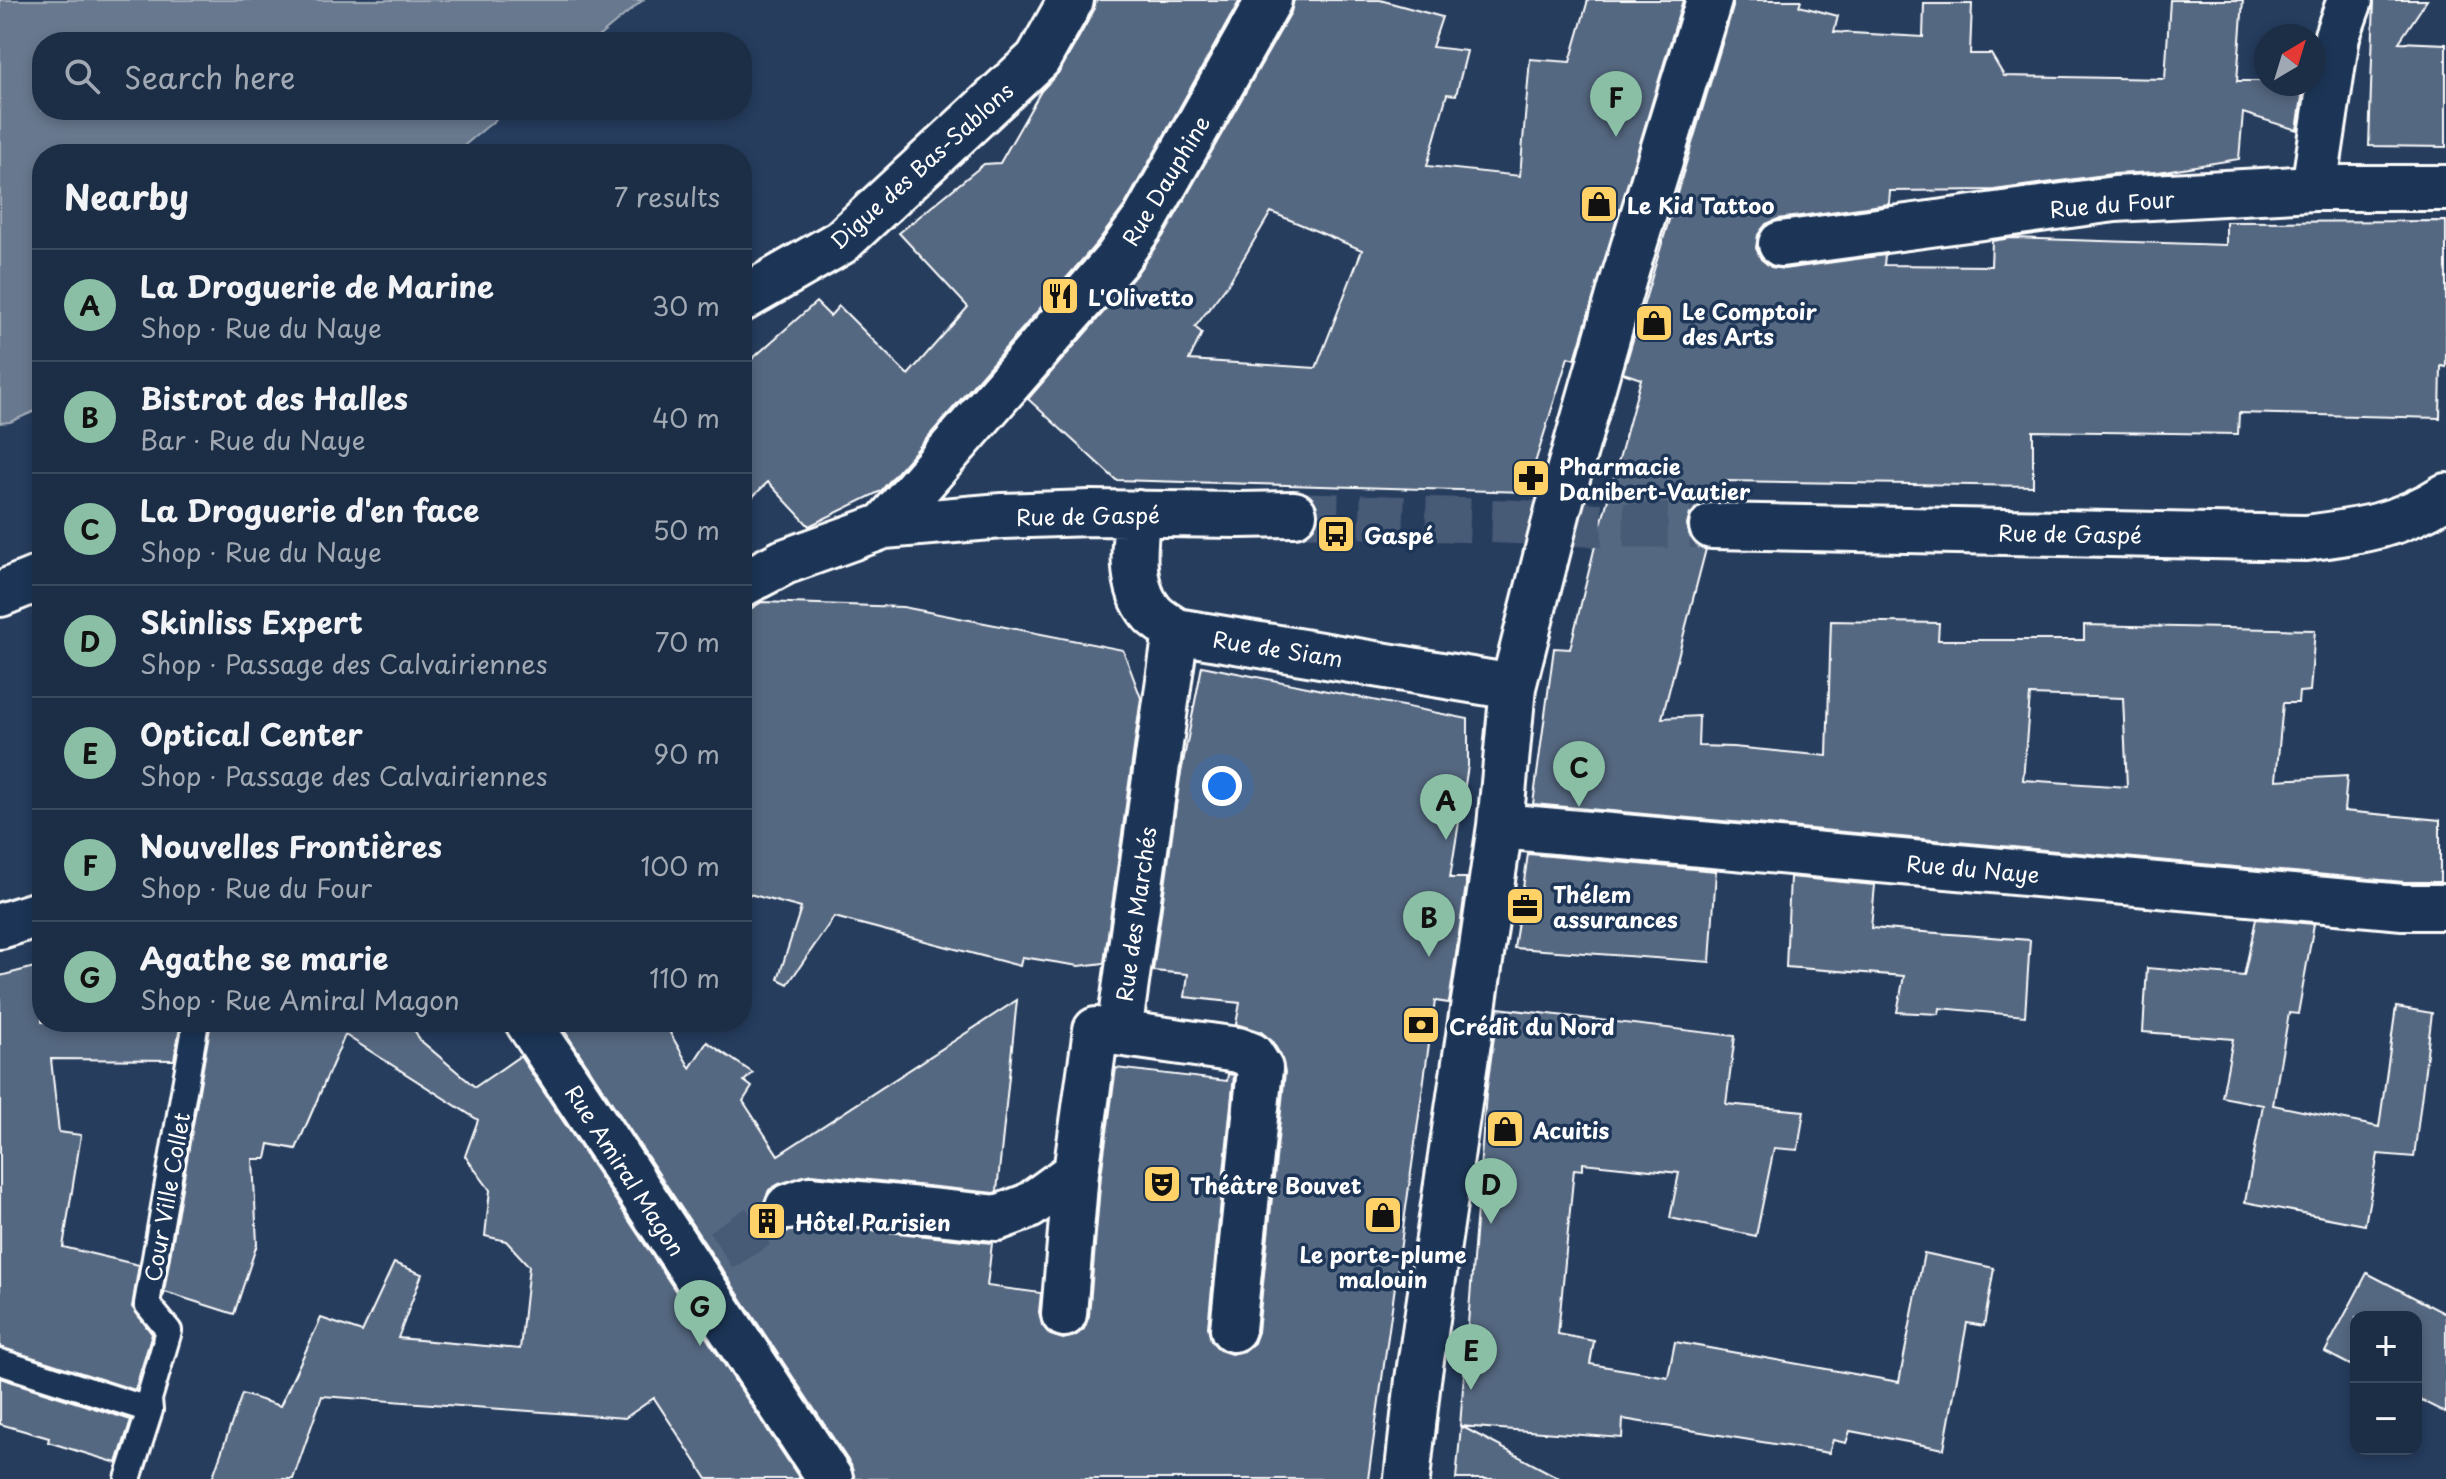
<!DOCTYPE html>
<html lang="en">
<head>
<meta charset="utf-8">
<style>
  :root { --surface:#1c2e46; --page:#25364d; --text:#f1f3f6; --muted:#a0a8b3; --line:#3a4a5f; --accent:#8abfa5 }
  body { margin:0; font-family:"Playpen Sans",sans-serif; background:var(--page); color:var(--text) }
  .controls { position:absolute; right:24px; bottom:24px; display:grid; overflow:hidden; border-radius:16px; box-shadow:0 4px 12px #0003 }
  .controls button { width:72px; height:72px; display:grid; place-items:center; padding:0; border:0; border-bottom:2px solid var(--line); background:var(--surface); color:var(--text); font:40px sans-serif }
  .compass { position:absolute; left:2254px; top:24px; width:72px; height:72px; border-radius:50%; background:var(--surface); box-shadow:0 4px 12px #0003; rotate:38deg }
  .you { position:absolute; left:1222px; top:786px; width:28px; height:28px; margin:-20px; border:6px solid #fff; border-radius:50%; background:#1a73e8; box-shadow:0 0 0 12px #1a73e833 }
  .badge { display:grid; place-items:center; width:52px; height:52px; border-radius:50%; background:var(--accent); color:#111; font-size:26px; font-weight:700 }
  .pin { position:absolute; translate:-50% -66px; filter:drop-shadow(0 2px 4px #0008) }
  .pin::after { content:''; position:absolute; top:42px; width:28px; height:24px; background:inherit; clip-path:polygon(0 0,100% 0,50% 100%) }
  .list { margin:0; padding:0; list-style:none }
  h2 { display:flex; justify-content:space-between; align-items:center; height:104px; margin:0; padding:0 32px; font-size:34px }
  h2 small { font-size:26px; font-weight:400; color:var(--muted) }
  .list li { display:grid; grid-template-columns:52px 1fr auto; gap:24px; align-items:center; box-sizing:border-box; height:112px; padding:0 32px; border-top:2px solid var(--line) }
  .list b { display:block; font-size:30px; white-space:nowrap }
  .list p { margin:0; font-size:26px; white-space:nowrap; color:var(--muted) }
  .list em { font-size:26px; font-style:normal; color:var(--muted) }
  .icon { flex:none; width:44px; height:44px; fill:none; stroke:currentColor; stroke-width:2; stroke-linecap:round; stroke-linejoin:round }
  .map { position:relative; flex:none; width:2446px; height:1479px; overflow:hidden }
  .search { position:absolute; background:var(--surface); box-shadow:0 4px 12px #0003; left:32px; top:32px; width:720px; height:88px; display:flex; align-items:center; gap:20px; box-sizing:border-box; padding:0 28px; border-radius:32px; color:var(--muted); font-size:30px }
  .panel { position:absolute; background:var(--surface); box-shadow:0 4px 12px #0003; left:32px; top:144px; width:720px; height:888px; border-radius:32px }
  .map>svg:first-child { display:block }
  .water { fill:#67788e; stroke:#a4aebb; stroke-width:2 }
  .building { fill:#556781; stroke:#fff; stroke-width:2; fill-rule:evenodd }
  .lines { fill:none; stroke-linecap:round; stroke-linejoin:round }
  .street-tunnel { stroke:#475a76; stroke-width:44; stroke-dasharray:44 22; stroke-linecap:butt }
  .lane-casing { stroke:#fff; stroke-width:30 }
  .street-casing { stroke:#fff; stroke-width:50 }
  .lane { stroke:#1d3557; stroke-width:24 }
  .street { stroke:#1d3557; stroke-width:44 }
  .labels { text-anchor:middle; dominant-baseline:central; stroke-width:7; stroke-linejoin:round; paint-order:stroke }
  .street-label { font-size:22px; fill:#fff; stroke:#1d3557 }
  .poi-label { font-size:22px; font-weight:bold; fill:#fff; stroke:#1d3557; text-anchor:start }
</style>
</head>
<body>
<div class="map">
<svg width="2446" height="1479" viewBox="0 0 2446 1479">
  <rect width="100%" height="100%" fill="#263d5e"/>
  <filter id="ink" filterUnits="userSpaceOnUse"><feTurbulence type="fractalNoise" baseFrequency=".0125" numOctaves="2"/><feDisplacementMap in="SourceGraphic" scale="16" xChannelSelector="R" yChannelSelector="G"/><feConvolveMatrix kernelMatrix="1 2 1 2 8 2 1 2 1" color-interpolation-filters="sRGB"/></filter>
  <g filter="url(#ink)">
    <path class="water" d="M 0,0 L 643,0 L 592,42 L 42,42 L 42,110 L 507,110 L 454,154 L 42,154 L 42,408 L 10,422 L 0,423 Z"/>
    <path class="building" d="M 1096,0 L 1240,0 L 1125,205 L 1096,244 L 881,491 L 809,526 L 768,482 L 742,507 L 742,368 L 816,302 L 830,316 L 839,306 L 908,375 L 968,307 L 899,233 L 984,164 L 1000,163 L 1041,91 L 1060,71 L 1093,12 Z
      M 1294,0 L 1380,0 L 1442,17 L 1432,47 L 1467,51 L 1456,95 L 1447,94 L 1427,166 L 1520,176 L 1530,59 L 1570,62 L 1588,0 L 1683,0 L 1575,359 L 1568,357 L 1526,492 L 1116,480 L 1028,399 L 1135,276 L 1166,232 L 1291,12 ZM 1271,212 L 1362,250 L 1316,368 L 1189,360 L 1202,333 L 1195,327 L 1230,281 Z
      M 1733,0 L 1801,0 L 1799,6 L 1838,16 L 1834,32 L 1923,37 L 1924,4 L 1972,4 L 1970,54 L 1991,54 L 2004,76 L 2165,79 L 2170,0 L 2243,0 L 2237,81 L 2266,81 L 2266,84 L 2304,84 L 2297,130 L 2243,113 L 2239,159 L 2158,172 L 2112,174 L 1994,190 L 1890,191 L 1889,204 L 1778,219 L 1766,224 L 1758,235 L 1756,248 L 1761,259 L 1771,267 L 1784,269 L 1885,255 L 1884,265 L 1991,266 L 1992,241 L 2011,238 L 2226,245 L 2226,222 L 2446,221 L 2446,367 L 2441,366 L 2440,418 L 2239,413 L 2238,434 L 2033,431 L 2033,486 L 1724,481 L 1719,501 L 1699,505 L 1690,514 L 1687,525 L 1691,539 L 1698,547 L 1706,549 L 1662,718 L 1699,716 L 1698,746 L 1733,747 L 1827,756 L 1831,621 L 1939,623 L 1938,640 L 2084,640 L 2084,625 L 2315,630 L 2310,691 L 2299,692 L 2298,703 L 2283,703 L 2276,780 L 2347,776 L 2344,811 L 2440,820 L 2440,882 L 2404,882 L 1533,804 L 1554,648 L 1570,649 L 1594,550 L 1641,379 L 1623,373 L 1733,7 ZM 2030,695 L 2123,698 L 2127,787 L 2023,780 Z
      M 2374,0 L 2427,0 L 2399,42 L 2446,44 L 2446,147 L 2369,146 Z
      M 762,602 L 903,607 L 1123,650 L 1141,698 L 1104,963 L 1079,966 L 1022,957 L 1020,966 L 834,917 L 788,984 L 778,979 L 801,908 L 742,892 L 742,614 Z
      M 1202,666 L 1468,719 L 1468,766 L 1450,878 L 1466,878 L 1466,885 L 1449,1003 L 1435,1001 L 1368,1479 L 855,1479 L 851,1465 L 562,1027 L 570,1022 L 664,1022 L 690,1068 L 707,1042 L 753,1073 L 744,1081 L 752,1087 L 743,1101 L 778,1155 L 1017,1000 L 997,1191 L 994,1193 L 812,1174 L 779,1184 L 769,1190 L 764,1202 L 764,1215 L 773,1227 L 784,1232 L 797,1230 L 813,1224 L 992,1243 L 987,1286 L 1041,1293 L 1039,1312 L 1042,1325 L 1050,1335 L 1063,1339 L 1075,1336 L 1084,1329 L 1089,1316 L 1101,1175 L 1116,1068 L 1227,1081 L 1228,1074 L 1234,1075 L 1208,1327 L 1211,1340 L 1219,1350 L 1231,1354 L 1244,1351 L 1254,1343 L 1258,1332 L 1285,1072 L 1281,1056 L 1272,1041 L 1261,1032 L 1236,1024 L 1240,1003 L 1185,997 L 1188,974 L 1153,971 L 1180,778 Z
      M 1528,854 L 1716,871 L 1710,962 L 1514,948 Z
      M 1790,877 L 1875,885 L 1871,928 L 2030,940 L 2025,1016 L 1940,1008 L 1939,1014 L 1897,1012 L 1904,976 L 1786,967 Z
      M 2256,919 L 2314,924 L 2298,1014 L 2289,1013 L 2273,1105 L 2379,1127 L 2396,1007 L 2432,1013 L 2414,1157 L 2378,1154 L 2365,1225 L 2245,1202 L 2263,1105 L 2222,1097 L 2233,1039 L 2143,1032 L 2147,968 L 2244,976 Z
      M 42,965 L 42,1022 L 181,1022 L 174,1060 L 51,1059 L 59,1132 L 81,1135 L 63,1247 L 139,1265 L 132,1307 L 152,1334 L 135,1390 L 0,1347 L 0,976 Z
      M 1498,1008 L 1735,1036 L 1726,1104 L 1804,1111 L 1798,1150 L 1774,1148 L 1756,1236 L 1670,1218 L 1679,1173 L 1583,1163 L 1583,1170 L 1574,1169 L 1558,1334 L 1594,1341 L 1590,1364 L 1668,1377 L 1675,1342 L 1899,1382 L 1924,1253 L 1994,1268 L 1984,1326 L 1967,1323 L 1944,1449 L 1850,1431 L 1846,1443 L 1833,1440 L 1829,1453 L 1623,1419 L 1622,1438 L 1460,1426 L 1486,1094 Z
      M 211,1022 L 396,1022 L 415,1031 L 420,1040 L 475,1087 L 520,1056 L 800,1479 L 707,1479 L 654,1398 L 625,1418 L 322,1396 L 293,1479 L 212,1479 L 242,1394 L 280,1406 L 321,1318 L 362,1332 L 394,1263 L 422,1274 L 398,1338 L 520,1349 L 529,1266 L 506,1241 L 485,1236 L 490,1190 L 465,1156 L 478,1120 L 345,1035 L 296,1149 L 269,1144 L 266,1159 L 253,1159 L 257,1244 L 234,1314 L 165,1292 L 163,1297 Z
      M 2367,1273 L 2446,1314 L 2446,1413 L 2416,1398 L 2416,1317 L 2356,1317 L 2356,1368 L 2325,1352 Z
      M 0,1378 L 131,1420 L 117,1463 L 48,1442 L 49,1438 L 0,1424 Z
      M 1461,1426 L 1561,1479 L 1456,1479 Z"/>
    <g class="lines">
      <path class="street-tunnel" d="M 1294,514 L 1601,525 L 1712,526
        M 721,1250 L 788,1207"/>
      <g class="lane-casing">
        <path id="lane" d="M 0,1362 L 150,1410
          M 128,1479 L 150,1410 L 149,1399 L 169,1331 L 147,1304 L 196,1022"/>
      </g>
      <g class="street-casing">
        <path id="street" d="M 2314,188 L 2337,36 L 2350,0
          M 1781,244 L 2115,199 L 2314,188 L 2446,188
          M 742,299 L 841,242 L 1038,59 L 1071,0
          M 1138,513 C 1134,544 1129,586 1151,612 C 1157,620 1168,625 1176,631 L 1513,687
          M 884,526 L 1116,260 L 1146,218 L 1269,0
          M 1712,526 L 2306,538 C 2360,531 2399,526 2446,496
          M 742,584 L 784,562 L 884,526 L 1002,516 L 1091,513 L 1239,515 L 1294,514
          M 0,594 L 42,577
          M 1500,826 L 2403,907 L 2446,907
          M 0,926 L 42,913
          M 528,1022 L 830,1479
          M 1119,1032 L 1176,631
          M 788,1207 L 810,1199 L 997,1218 L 1029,1206 L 1076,1172
          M 1064,1314 L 1076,1172 L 1096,1030 L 1238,1050 L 1251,1055 L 1260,1069 L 1233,1329
          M 1407,1479 L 1418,1380 L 1500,826 L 1513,687 L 1558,510 L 1624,278 L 1709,0"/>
      </g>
      <use href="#lane" class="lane"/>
      <use href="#street" class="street"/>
    </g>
  </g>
  <defs>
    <g id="shop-square" transform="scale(2)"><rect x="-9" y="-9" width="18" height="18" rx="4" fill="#ffd166" stroke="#1d3557"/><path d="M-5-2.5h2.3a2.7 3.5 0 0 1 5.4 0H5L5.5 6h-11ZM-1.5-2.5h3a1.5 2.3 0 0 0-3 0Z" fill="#111"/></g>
    <g id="restaurant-square" transform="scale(2)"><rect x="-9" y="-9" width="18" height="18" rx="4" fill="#ffd166" stroke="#1d3557"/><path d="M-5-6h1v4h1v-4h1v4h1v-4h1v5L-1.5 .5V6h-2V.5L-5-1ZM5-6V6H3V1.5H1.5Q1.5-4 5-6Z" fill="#111"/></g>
    <g id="pharmacy-square" transform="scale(2)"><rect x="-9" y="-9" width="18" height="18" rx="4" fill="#ffd166" stroke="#1d3557"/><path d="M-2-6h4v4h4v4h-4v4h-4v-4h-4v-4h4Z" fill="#111"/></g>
    <g id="bus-square" transform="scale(2)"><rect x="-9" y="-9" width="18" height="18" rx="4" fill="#ffd166" stroke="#1d3557"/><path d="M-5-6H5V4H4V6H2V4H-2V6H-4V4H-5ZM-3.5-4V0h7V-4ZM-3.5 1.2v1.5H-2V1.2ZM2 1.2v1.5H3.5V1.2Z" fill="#111"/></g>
    <g id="office-square" transform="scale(2)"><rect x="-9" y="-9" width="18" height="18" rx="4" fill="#ffd166" stroke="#1d3557"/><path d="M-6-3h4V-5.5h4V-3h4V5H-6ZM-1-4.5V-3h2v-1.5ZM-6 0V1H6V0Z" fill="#111"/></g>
    <g id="bank-square" transform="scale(2)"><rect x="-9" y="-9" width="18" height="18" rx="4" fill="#ffd166" stroke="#1d3557"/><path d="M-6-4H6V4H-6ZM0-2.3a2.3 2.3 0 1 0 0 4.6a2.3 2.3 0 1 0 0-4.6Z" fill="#111"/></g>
    <g id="theatre-square" transform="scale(2)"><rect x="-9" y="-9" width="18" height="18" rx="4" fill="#ffd166" stroke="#1d3557"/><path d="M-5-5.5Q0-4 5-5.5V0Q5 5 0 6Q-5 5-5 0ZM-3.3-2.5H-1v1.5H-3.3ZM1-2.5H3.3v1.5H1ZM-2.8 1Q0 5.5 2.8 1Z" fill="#111"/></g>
    <g id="building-square" transform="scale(2)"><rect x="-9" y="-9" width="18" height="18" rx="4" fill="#ffd166" stroke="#1d3557"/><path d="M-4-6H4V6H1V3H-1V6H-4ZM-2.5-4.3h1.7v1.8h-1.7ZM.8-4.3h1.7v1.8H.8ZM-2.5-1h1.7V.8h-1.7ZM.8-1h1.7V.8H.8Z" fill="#111"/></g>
  </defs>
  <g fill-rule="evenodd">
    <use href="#shop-square" x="1599" y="204"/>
    <use href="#restaurant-square" x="1060" y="296"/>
    <use href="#shop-square" x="1654" y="323"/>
    <use href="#pharmacy-square" x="1531" y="478"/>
    <use href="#bus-square" x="1336" y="534"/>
    <use href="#office-square" x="1525" y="906"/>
    <use href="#bank-square" x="1421" y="1025"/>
    <use href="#shop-square" x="1505" y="1129"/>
    <use href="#theatre-square" x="1162" y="1184"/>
    <use href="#shop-square" x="1383" y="1215"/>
    <use href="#building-square" x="767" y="1221"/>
  </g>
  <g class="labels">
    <g class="street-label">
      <text transform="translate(921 165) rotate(-42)">Digue des Bas-Sablons</text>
      <text transform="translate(1165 180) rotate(-59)">Rue Dauphine</text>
      <text transform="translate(2112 203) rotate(-5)">Rue du Four</text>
      <text transform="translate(1088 515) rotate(-1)">Rue de Gaspé</text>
      <text transform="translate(2070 533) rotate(1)">Rue de Gaspé</text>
      <text transform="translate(1278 648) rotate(9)">Rue de Siam</text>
      <text transform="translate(1973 868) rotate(5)">Rue du Naye</text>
      <text transform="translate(1135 914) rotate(-82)">Rue des Marchés</text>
      <text transform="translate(626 1170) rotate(57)">Rue Amiral Magon</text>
      <text transform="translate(166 1197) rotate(-80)">Cour Ville Collet</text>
    </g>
    <g class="poi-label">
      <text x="1627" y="204">Le Kid Tattoo</text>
      <text x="1088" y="296">L'Olivetto</text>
      <text x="1682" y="310">Le Comptoir<tspan x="1682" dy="25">des Arts</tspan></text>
      <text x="1559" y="465">Pharmacie<tspan x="1559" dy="25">Danibert-Vautier</tspan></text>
      <text x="1364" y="534">Gaspé</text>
      <text x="1553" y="893">Thélem<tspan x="1553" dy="25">assurances</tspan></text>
      <text x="1449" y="1025">Crédit du Nord</text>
      <text x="1533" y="1129">Acuitis</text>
      <text x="1190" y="1184">Théâtre Bouvet</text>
      <text x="795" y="1221">Hôtel Parisien</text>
      <text x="1383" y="1253" text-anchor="middle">Le porte-plume<tspan x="1383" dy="25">malouin</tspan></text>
    </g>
  </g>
</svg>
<div class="controls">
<button>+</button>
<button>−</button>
</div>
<svg class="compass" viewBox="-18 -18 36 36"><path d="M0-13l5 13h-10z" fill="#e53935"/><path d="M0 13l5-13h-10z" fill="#a0a8b3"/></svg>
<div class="you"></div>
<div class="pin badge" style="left:1446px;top:840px">A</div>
<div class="pin badge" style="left:1429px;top:957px">B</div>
<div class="pin badge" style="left:1579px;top:807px">C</div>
<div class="pin badge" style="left:1491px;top:1224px">D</div>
<div class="pin badge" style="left:1471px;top:1390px">E</div>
<div class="pin badge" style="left:1616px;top:137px">F</div>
<div class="pin badge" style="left:700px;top:1346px">G</div>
<div class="search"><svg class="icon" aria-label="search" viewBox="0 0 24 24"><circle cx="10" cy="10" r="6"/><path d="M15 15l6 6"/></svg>Search here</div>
<section class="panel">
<h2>Nearby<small>7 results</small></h2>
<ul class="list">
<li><span class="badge">A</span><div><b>La Droguerie de Marine</b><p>Shop · Rue du Naye</p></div><em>30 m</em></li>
<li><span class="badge">B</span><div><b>Bistrot des Halles</b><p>Bar · Rue du Naye</p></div><em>40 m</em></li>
<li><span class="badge">C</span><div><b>La Droguerie d'en face</b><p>Shop · Rue du Naye</p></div><em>50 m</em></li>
<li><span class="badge">D</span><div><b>Skinliss Expert</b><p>Shop · Passage des Calvairiennes</p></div><em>70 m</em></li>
<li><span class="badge">E</span><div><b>Optical Center</b><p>Shop · Passage des Calvairiennes</p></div><em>90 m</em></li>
<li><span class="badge">F</span><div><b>Nouvelles Frontières</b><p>Shop · Rue du Four</p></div><em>100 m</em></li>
<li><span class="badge">G</span><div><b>Agathe se marie</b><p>Shop · Rue Amiral Magon</p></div><em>110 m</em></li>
</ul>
</section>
</div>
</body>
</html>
